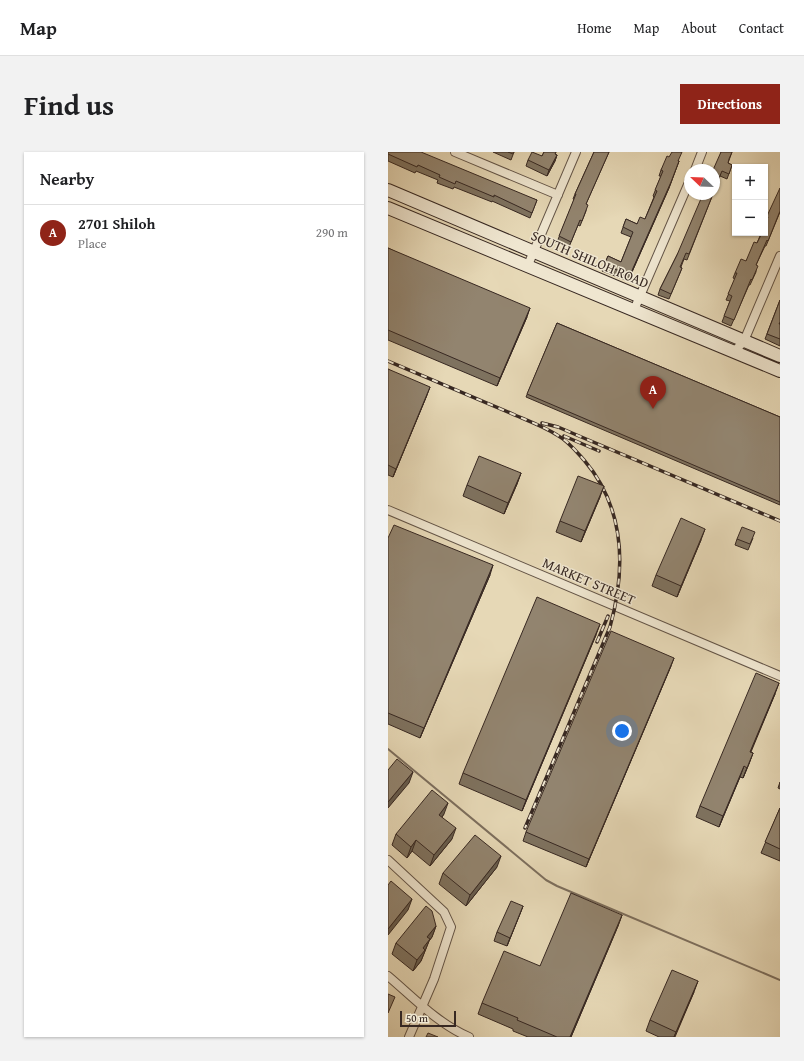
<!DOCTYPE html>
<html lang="en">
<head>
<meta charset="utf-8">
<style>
  :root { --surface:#fff; --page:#f2f2f2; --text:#202124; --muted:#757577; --line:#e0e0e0; --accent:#8f2418 }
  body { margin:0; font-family:"Gentium Book Plus",serif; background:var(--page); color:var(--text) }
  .controls { position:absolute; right:12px; top:12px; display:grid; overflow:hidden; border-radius:0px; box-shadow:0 1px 3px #0004 }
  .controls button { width:36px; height:36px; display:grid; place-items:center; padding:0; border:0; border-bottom:1px solid var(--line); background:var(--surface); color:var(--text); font:20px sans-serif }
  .compass { position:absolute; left:296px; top:12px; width:36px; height:36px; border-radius:50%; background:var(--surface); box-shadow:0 1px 3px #0004; rotate:293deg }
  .scale { position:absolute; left:12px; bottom:10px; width:56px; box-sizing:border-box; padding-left:4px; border:2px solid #372822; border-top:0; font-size:11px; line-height:14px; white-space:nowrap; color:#372822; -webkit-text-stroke:3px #efe6d0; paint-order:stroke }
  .you { position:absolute; left:234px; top:579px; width:14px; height:14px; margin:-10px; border:3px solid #fff; border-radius:50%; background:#1a73e8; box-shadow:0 0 0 6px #1a73e833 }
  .badge { display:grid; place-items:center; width:26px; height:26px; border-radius:50%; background:var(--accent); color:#fff; font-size:13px; font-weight:700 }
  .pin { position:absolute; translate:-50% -33px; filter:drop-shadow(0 1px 2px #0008) }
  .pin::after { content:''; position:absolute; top:21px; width:14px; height:12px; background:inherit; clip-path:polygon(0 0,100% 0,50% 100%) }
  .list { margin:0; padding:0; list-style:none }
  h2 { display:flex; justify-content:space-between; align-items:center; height:52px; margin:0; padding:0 16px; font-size:17px }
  h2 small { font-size:13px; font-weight:400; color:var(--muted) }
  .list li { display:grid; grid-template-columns:26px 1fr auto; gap:12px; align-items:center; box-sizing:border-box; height:56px; padding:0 16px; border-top:1px solid var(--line) }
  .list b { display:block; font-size:15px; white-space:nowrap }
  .list p { margin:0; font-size:13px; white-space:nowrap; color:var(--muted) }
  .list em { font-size:13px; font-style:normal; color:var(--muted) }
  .map { position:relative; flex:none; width:392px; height:885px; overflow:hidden; border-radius:0px }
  header { display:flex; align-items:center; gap:24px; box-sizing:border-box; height:56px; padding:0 20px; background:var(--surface); border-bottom:1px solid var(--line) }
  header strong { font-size:19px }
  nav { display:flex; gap:22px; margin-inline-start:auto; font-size:14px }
  .intro { display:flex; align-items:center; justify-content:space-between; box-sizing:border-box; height:96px; padding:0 24px }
  h1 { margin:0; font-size:28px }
  .button { padding:10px 18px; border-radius:0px; background:var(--accent); color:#fff; font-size:14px; font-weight:700 }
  main { display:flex; gap:24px; padding:0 24px }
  aside { flex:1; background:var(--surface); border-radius:0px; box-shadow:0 1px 3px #0004 }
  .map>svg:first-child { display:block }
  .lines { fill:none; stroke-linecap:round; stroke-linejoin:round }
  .stream { stroke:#7c6e5d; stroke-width:2 }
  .minor-casing { stroke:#635447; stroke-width:10 }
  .secondary-casing { stroke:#372822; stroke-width:14 }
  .minor { stroke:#efe6d0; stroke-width:8 }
  .secondary { stroke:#efe6d0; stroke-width:12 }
  .rail-casing { stroke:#372822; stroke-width:3.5 }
  .rail { stroke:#efe6d0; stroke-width:2; stroke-dasharray:6; stroke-linecap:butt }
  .wall { fill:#7e725f; stroke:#372822 }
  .shaded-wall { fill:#665c4e; stroke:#372822 }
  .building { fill:#92846f; stroke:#372822 }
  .labels { text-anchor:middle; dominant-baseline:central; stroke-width:3; stroke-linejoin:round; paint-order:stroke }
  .street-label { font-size:14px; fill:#372822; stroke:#efe6d0 }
</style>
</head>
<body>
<header>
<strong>Map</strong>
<nav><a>Home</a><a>Map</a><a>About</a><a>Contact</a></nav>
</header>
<div class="intro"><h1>Find us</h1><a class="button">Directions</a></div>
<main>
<aside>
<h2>Nearby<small></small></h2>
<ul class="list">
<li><span class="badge">A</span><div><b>2701 Shiloh</b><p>Place</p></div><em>290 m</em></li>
</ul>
</aside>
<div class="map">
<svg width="392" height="885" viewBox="0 0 392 885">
  <rect width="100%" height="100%" fill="#e6d8b6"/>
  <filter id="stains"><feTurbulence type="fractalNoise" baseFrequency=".005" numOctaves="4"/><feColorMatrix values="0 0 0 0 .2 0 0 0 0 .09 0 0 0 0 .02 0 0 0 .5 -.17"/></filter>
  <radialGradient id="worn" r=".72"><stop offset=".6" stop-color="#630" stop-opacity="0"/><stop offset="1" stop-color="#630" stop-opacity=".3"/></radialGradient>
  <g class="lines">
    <path class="stream" d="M 0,597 L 158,728 L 169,734 L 392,828"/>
    <g class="minor-casing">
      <path id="minor" d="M 67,0 L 170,43
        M 307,18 L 314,0
        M 140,113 L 188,0
        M 246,158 L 302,28
        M 346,200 L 356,189 L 392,104
        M 0,358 L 392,524
        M 0,708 L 56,760 L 63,775 L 46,827 L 21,885
        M 0,824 C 25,845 50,872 81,885"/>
    </g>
    <g class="secondary-casing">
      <path id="secondary" d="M 0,38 L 392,204
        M 0,56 L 392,219"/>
    </g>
    <use href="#minor" class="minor"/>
    <use href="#secondary" class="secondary"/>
    <g class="rail-casing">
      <path id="rail" d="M 0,209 L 127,263
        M 122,261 C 138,268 155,274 169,283 C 180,289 188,299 196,308 C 237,356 238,417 222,475 L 137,676
        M 154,271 L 170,275 L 191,284 L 392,369
        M 176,284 L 211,299
        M 209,490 L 220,464"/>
    </g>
    <use href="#rail" class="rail"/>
  </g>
  <path class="wall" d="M 0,0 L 149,48 L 142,66 L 104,49 L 104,50 L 66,35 L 65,37 L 49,31 L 50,28 L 28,19 L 27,21 L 0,9 Z
    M 105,0 L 126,0 L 123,8 Z
    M 156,0 L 168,0 L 167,2 L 169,3 L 167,9 L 159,24 L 138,14 L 140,8 L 154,4 Z
    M 206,0 L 221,0 L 198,52 L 198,59 L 192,74 L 190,73 L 181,95 L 169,90 L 186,48 L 185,47 L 187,42 Z
    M 333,0 L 344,0 L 340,11 L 344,13 L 339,27 L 332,24 Z
    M 281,5 L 291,9 L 281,36 L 240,129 L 214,119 L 220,104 L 233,110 L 243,85 L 233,81 L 238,67 L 249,72 L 257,67 L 266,45 L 265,44 L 273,24 L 271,24 L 273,18 Z
    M 325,42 L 299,108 L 296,107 L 293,115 L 294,116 L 292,121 L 281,147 L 270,143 L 272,137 L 289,103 Z
    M 392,60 L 378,94 L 377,94 L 368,113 L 368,120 L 362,133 L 361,133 L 343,174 L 334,170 L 342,149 L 338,148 L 347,127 L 345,126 L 347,121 L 358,109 L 369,91 L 378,70 L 377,70 L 379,64 Z
    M 0,96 L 139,165 L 109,234 L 0,188 Z
    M 392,148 L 392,170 L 391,172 L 392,172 L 392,194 L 377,187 Z
    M 169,171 L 392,265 L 392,353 L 138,245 Z
    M 0,217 L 39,243 L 5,325 L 0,323 Z
    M 133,321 L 129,332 L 116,362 L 75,344 L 79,333 Z
    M 212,345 L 193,390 L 168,380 L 172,369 Z
    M 0,386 L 102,423 L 32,586 L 0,572 Z
    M 365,386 L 360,398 L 347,393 L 349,387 Z
    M 313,388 L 289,445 L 264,434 L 268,423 Z
    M 208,483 L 134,659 L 71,632 L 75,621 Z
    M 283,514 L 198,715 L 135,689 L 138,680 Z
    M 387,542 L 363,600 L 365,601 L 355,626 L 352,625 L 331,675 L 308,665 L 312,654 Z
    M 392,630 L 392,637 L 390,636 Z
    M 392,656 L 392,709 L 373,701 Z
    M 56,662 L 54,665 L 64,687 L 42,714 L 24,699 L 19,706 L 4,693 L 8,682 Z
    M 109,715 L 78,754 L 51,732 L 55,721 Z
    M 135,754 L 119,794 L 106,789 L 109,780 Z
    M 234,763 L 230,774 L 183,885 L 140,885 L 125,879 L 125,877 L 90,862 L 94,851 L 152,814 Z
    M 48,774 L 44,785 L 41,789 L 33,809 L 25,819 L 4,802 L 8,791 Z
    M 306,840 L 287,885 L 271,885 L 258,879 L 262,868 Z"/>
  <path class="shaded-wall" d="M 169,3 L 167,9 L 159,24 L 161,18 Z
    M 291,9 L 281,36 L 240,129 L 242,123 Z
    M 142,156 L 139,165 L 109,234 L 112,226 Z
    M 42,235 L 39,243 L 5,325 L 8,317 Z
    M 133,321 L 129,332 L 116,362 L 120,351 Z
    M 216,334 L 212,345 L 193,390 L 197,379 Z
    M 317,377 L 313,388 L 289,445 L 293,434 Z
    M 105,413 L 102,423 L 32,586 L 36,576 Z
    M 212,472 L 208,483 L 134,659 L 138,648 Z
    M 286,506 L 283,514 L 198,715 L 201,707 Z
    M 391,531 L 387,542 L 358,610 L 362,600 Z
    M 365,601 L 361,612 L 355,626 Z
    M 356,614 L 352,625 L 331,675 L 335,664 Z
    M 25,620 L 21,631 L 0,656 L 0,650 Z
    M 60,651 L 56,662 L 47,674 L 51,663 Z
    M 68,676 L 64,687 L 42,714 L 46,703 Z
    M 28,688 L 24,699 L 19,706 L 23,695 Z
    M 113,704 L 109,715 L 78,754 L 82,743 Z
    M 24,747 L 20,758 L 0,783 L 0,777 Z
    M 135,754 L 132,762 L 119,794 L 122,786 Z
    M 234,763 L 230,774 L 183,885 L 182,885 Z
    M 48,774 L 44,785 L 41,789 L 33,809 L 25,819 L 29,808 L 39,785 Z
    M 310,829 L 306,840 L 286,885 L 288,880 Z"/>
  <path class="building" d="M 0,0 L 33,0 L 149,48 L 144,61 L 106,43 L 106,45 L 68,29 L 67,32 L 51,25 L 52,23 L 30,13 L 29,15 L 0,2 Z
    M 120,0 L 126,0 L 125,2 Z
    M 144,0 L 154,4 L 156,0 L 168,0 L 167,2 L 169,3 L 161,18 L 140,8 Z
    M 206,0 L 221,0 L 198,52 L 200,53 L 194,69 L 192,68 L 183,90 L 171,84 L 188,42 L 187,42 Z
    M 284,0 L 294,0 L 290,9 L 291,9 L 283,30 L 242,123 L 216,113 L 220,104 L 233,110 L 245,80 L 235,75 L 238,67 L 249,72 L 252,65 L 257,67 L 269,39 L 267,38 L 275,19 L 273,18 L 279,4 L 281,5 Z
    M 333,0 L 344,0 L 341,7 L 340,11 L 344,13 L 341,22 L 334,19 L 326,38 L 326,18 L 325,18 Z
    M 392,36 L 392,59 L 380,89 L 379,88 L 368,113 L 370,114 L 364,128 L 363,127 L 346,168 L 336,164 L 344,144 L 340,142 L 349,121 L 347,121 L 353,107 L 358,109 L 366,90 L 369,91 L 374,81 L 377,81 L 377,73 L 380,65 L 379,64 Z
    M 315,42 L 325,42 L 301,102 L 298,101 L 292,115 L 294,116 L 283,142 L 272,137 L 289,103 Z
    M 0,96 L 142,156 L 112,226 L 0,178 Z
    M 392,148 L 392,170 L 391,172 L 392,172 L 392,187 L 379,182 Z
    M 169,171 L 392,265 L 392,350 L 139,242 Z
    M 0,217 L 42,235 L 8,317 L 0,313 Z
    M 91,304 L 133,321 L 120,351 L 79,333 Z
    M 190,324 L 216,334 L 197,379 L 172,369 Z
    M 293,366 L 317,377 L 293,434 L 268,423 Z
    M 6,373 L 105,413 L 36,576 L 0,561 L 0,386 Z
    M 354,375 L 367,380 L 362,392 L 349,387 Z
    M 149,445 L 212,472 L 138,648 L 75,621 Z
    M 223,479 L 286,506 L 201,707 L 138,680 Z
    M 368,521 L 391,531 L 362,600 L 365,601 L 359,616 L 356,614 L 335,664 L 312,654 Z
    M 9,607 L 25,620 L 0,650 L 0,618 Z
    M 44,638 L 60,651 L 51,663 L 68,676 L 46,703 L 28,688 L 23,695 L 8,682 Z
    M 392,656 L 392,697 L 377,690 Z
    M 87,683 L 113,704 L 82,743 L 55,721 Z
    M 3,729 L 24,747 L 0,777 L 0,733 Z
    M 183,741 L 234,763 L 182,885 L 169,885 L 129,868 L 130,866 L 94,851 L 116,799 L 152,814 Z
    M 123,749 L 135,754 L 122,786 L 109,780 Z
    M 38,754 L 44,759 L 48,774 L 39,785 L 42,787 L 35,796 L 37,798 L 29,808 L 8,791 Z
    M 284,818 L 310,829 L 288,880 L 262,868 Z
    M 0,842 L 7,845 L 0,861 Z
    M 40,881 L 50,885 L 38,885 Z"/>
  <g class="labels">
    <g class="street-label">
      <text transform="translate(202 107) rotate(23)">SOUTH SHILOH ROAD</text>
      <text transform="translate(201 429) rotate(23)">MARKET STREET</text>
    </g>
  </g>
  <rect width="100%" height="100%" filter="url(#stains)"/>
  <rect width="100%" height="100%" fill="url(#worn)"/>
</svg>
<div class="controls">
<button>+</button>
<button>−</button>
</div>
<svg class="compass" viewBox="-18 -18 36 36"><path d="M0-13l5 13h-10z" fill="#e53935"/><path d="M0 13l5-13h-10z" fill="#757577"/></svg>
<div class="scale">50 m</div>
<div class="you"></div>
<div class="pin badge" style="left:265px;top:257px">A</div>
</div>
</main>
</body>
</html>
